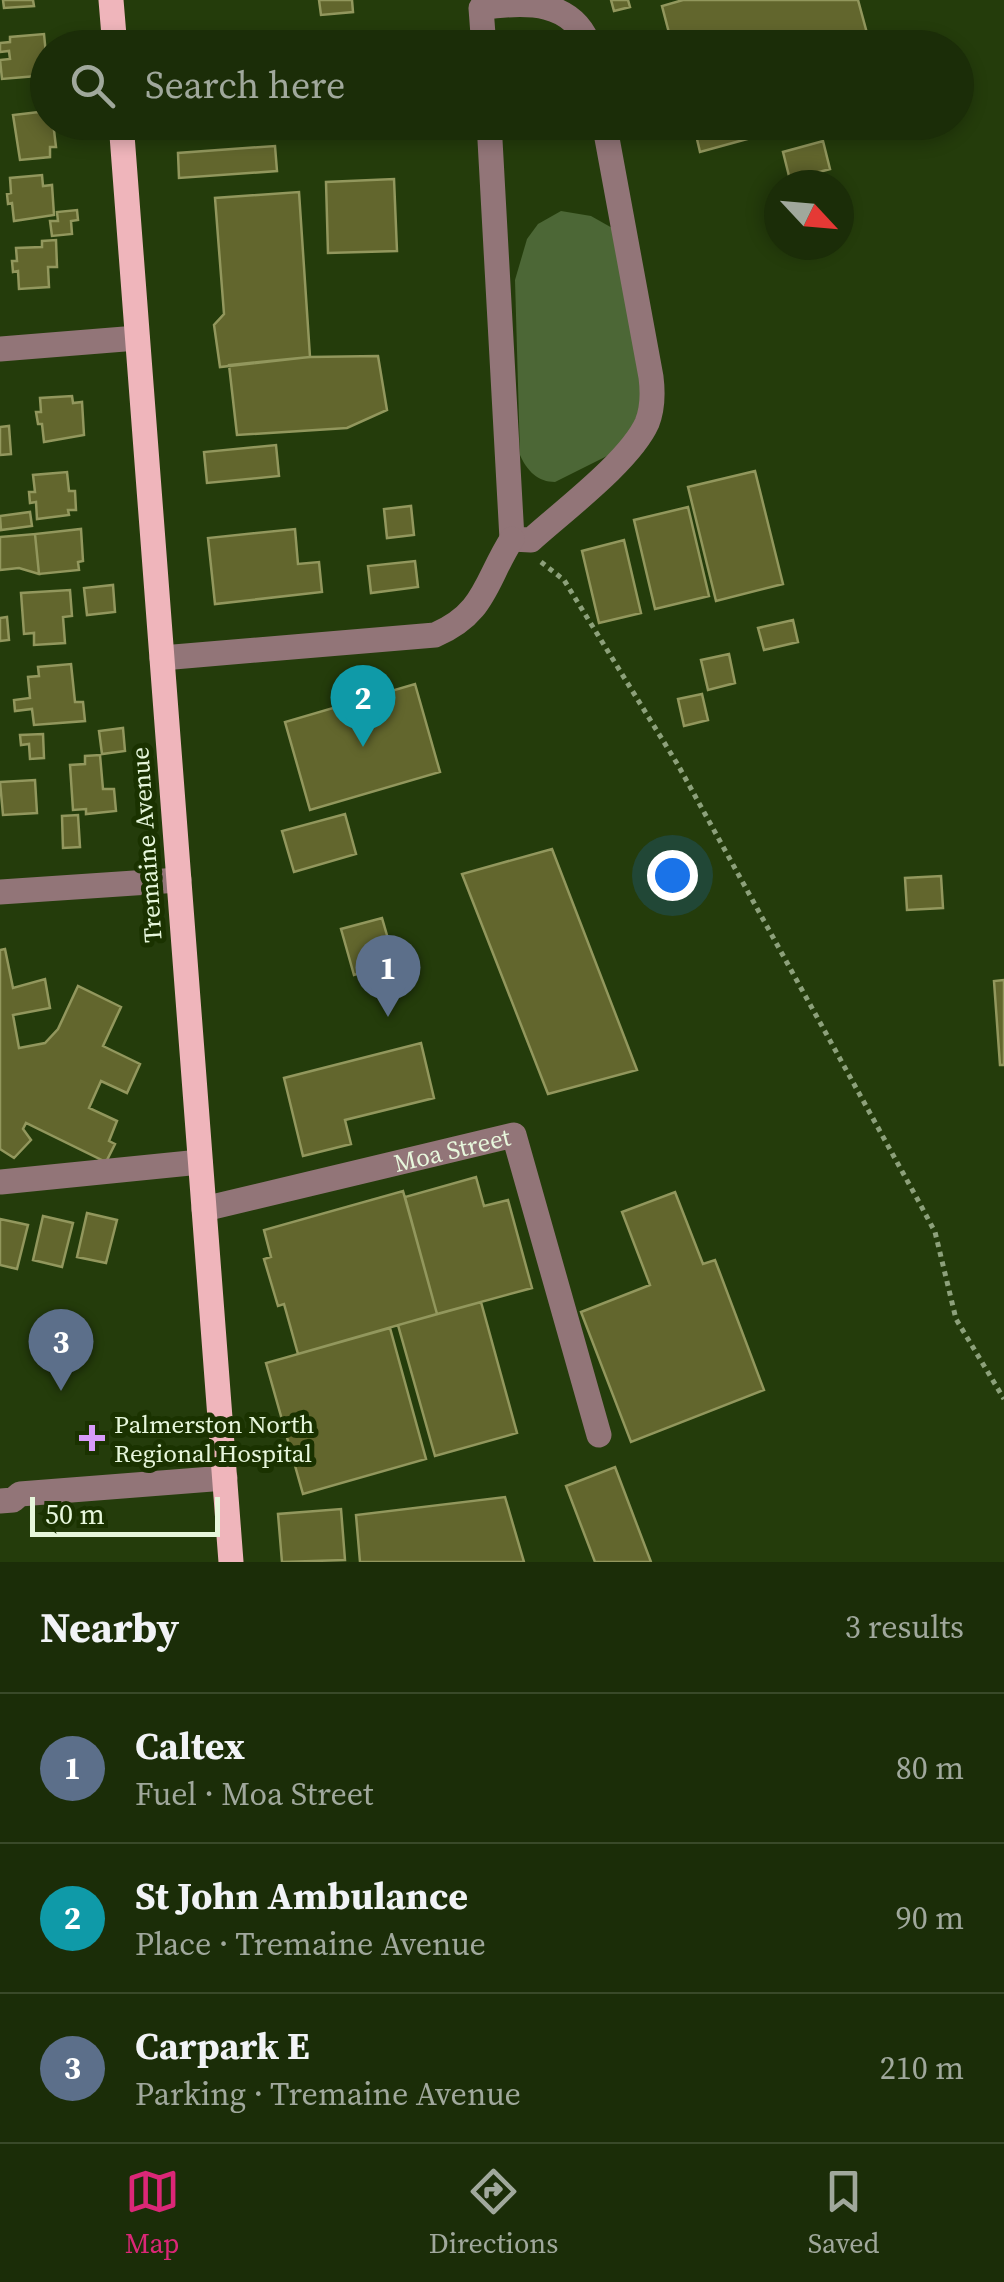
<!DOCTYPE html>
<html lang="en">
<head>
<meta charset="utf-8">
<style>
  :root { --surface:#1b2d08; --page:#283916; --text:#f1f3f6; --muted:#a0a89c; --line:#394929; --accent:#db2777 }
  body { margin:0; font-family:"Source Serif 4",serif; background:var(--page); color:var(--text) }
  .compass { position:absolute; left:764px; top:170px; width:90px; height:90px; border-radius:50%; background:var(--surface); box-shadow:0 5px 15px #0003; rotate:116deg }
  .scale { position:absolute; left:30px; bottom:25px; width:190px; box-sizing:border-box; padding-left:10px; border:5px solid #e7f7dc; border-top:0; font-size:28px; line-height:35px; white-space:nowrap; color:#e7f7dc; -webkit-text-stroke:8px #1a3200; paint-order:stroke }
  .you { position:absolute; left:672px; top:875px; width:35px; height:35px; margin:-25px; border:8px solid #fff; border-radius:50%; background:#1a73e8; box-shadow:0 0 0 15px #1a73e833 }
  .badge { display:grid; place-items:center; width:65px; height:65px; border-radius:50%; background:var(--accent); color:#fff; font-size:32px; font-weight:700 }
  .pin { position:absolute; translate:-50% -82px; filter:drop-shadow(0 2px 5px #0008) }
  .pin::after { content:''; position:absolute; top:52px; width:35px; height:30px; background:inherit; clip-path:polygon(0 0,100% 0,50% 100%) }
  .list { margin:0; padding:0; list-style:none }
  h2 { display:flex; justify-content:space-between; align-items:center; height:130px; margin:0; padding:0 40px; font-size:42px }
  h2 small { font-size:32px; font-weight:400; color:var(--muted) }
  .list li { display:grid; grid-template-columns:65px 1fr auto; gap:30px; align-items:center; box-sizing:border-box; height:150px; padding:0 40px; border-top:2px solid var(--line) }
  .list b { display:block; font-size:38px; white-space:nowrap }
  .list p { margin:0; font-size:32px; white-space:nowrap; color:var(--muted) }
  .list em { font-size:32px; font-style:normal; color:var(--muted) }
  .icon { flex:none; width:55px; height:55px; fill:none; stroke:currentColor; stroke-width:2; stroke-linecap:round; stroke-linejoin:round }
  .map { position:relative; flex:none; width:1004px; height:1562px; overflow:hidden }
  .search { position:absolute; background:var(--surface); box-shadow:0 5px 15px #0003; left:30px; right:30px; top:30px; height:110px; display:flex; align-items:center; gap:25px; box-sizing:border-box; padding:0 35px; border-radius:55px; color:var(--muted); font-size:38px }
  .sheet { height:580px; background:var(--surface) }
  nav { display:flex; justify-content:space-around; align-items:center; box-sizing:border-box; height:140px; border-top:2px solid var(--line); background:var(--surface); font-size:28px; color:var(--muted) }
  nav a { display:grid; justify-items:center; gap:5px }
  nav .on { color:var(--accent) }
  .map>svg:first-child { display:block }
  .green { fill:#4c6736 }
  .building { fill:#62662d; stroke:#92975d; stroke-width:2.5 }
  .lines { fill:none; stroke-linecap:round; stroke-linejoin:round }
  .path { stroke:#8da17b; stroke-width:5; stroke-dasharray:5 5; stroke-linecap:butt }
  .minor { stroke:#927578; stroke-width:25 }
  .major { stroke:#efb5bb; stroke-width:25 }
  .poi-dot { fill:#d79bf9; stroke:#1a3200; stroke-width:4 }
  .labels { text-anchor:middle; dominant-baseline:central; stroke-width:10; stroke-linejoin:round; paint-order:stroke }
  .street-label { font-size:25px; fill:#e7f7dc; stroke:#1a3200 }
  .poi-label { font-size:25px; fill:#e7f7dc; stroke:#1a3200; text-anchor:start }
</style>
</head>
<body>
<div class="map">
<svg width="1004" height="1562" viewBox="0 0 1004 1562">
  <rect width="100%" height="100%" fill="#243c0b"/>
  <path class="green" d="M 561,211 L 591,216 L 614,229 L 644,388 L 637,423 L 613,453 L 555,482 C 538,482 527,471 520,455 L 515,280 L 527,239 L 538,224 Z"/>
  <path class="building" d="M 3,0 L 33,0 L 34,6 L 4,8 Z
    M 319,0 L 352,0 L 353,12 L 321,15 Z
    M 611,0 L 628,0 L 630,7 L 614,11 Z
    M 683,0 L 858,0 L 871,48 L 673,48 L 662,6 Z
    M 44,34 L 48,75 L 2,79 L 0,60 L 10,59 L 9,51 L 0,52 L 0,43 L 10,42 L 10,37 Z
    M 295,37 L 296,48 L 171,48 L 171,46 Z
    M 48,111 L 48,122 L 53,122 L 56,147 L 50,147 L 50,157 L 20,160 L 13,115 Z
    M 693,122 L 809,122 L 700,152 Z
    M 823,141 L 830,169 L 790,180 L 783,152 Z
    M 275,146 L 277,171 L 179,178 L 178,153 Z
    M 42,175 L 43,186 L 52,185 L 54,215 L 14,221 L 12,203 L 8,204 L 7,194 L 11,193 L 10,178 Z
    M 394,179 L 397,251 L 328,253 L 326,182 Z
    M 299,192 L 310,357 L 220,367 L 214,325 L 224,314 L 215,198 Z
    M 77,210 L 78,220 L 71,221 L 72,234 L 52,236 L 50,221 L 58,221 L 57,212 Z
    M 56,240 L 57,267 L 48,267 L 49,287 L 19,289 L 18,271 L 13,272 L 12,261 L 17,261 L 16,248 L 42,247 L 42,241 Z
    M 378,356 L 387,410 L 347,428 L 237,435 L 229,365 L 310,357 Z
    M 72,396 L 73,403 L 82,402 L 84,435 L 44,442 L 42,424 L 38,424 L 36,412 L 41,412 L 40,398 Z
    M 9,426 L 11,454 L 0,455 L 0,427 Z
    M 276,445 L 279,476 L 207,483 L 204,452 Z
    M 755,471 L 783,584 L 716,601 L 688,487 Z
    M 67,472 L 69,491 L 75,491 L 76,510 L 68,510 L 69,515 L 37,519 L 36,502 L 30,503 L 29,492 L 35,492 L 33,475 Z
    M 411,506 L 414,535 L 387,538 L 384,509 Z
    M 688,507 L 709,596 L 655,609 L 634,520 Z
    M 30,512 L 32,526 L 1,530 L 0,516 Z
    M 81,529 L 83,561 L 78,562 L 79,570 L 39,574 L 35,534 Z
    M 295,529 L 298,564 L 319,562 L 322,592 L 215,604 L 208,538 Z
    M 35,534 L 39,574 L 19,568 L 0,570 L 0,537 Z
    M 624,540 L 641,613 L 599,623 L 582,551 Z
    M 415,561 L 418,587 L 371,593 L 368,566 Z
    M 113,585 L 115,612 L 87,615 L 84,588 Z
    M 70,590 L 72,616 L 63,617 L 65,643 L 34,645 L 34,633 L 24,634 L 21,593 Z
    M 7,617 L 9,640 L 0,641 L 0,618 Z
    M 793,620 L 798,642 L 764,650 L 758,628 Z
    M 729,654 L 735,683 L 708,690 L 701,660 Z
    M 71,664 L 75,702 L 83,702 L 85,721 L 34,725 L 32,709 L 15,711 L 14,700 L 30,698 L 28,677 L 39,676 L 38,667 Z
    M 415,684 L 440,772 L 310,810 L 285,722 Z
    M 702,694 L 708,720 L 684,726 L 678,699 Z
    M 123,728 L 125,751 L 102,754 L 99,731 Z
    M 43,734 L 44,758 L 30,759 L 29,744 L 21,745 L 20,735 Z
    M 100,755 L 103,789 L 114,789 L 116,811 L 86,814 L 86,809 L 73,810 L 70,765 L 85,764 L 85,756 Z
    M 35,780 L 37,813 L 3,815 L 0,782 Z
    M 345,814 L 356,854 L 294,872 L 282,831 Z
    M 78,815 L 80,847 L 63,848 L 62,816 Z
    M 552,849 L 637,1070 L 548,1094 L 462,874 Z
    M 941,876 L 943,908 L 907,910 L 905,878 Z
    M 382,918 L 395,963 L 354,975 L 341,929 Z
    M 5,949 L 13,988 L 45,979 L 50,1008 L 13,1015 L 19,1048 L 45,1043 L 58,1029 L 78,986 L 121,1007 L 103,1046 L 140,1064 L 127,1093 L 101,1081 L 89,1108 L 117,1121 L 109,1141 L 115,1144 L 106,1162 L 26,1123 L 23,1129 L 31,1140 L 14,1158 L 0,1149 L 0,950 Z
    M 1004,980 L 1004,1065 L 1000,1065 L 994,981 Z
    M 421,1043 L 434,1098 L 345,1120 L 351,1144 L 303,1156 L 284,1078 Z
    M 476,1177 L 484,1206 L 508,1200 L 532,1288 L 437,1314 L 405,1197 Z
    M 403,1191 L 437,1314 L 298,1354 L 284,1304 L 278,1306 L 264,1259 L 271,1257 L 264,1230 Z
    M 675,1192 L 703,1264 L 715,1260 L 764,1390 L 631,1442 L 581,1312 L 650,1285 L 622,1212 Z
    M 87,1213 L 117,1220 L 106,1263 L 77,1257 Z
    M 43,1216 L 73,1223 L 62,1267 L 33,1260 Z
    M 0,1219 L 28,1225 L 17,1269 L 0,1265 Z
    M 481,1302 L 517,1433 L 435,1456 L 398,1325 Z
    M 390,1328 L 426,1459 L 303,1494 L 266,1363 Z
    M 615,1467 L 651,1562 L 595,1562 L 566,1486 Z
    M 505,1497 L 524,1562 L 360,1562 L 356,1515 Z
    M 341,1509 L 345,1560 L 282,1562 L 278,1514 Z"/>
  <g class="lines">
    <path class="path" d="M 541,562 L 564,580 L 678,765 L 919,1202 L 935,1232 L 956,1319 L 1004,1399"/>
    <g class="minor">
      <path d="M 484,48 L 481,8 C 526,1 574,0 590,48"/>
      <path d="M 489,122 L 512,539 L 531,540 C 563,511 630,461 647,423 C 653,408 653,393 651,377 L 604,122"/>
      <path d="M 0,349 L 137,338"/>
      <path d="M 162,658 L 435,635 C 486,613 485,581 512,539"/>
      <path d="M 0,892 L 179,880"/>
      <path d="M 1,1182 L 200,1162"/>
      <path id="s1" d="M 204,1209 L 514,1135 L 599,1435"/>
      <path d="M 0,1501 L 13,1500 L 20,1494 L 225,1478"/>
    </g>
    <path class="major" d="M 111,0 L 115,48
      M 121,122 L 231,1562"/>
  </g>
  <path class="poi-dot" d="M87 1423h10v10h10v10h-10v10h-10v-10h-10v-10h10z"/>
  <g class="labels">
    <g class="street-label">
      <text transform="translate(146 845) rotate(-94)">Tremaine Avenue</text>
      <text stroke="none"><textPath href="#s1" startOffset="255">Moa Street</textPath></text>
    </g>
    <g class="poi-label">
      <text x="114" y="1424">Palmerston North<tspan x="114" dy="29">Regional Hospital</tspan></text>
    </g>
  </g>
</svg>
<svg class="compass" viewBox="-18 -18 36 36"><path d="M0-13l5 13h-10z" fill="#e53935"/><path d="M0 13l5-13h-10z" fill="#a0a89c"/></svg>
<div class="scale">50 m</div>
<div class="you"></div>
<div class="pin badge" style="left:388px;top:1017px;background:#5c6f8a">1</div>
<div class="pin badge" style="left:363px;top:747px;background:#0f9aa8">2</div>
<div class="pin badge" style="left:61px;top:1391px;background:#5c6f8a">3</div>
<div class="search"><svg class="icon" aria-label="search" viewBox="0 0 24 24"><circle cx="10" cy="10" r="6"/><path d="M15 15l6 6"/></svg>Search here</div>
</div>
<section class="sheet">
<h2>Nearby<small>3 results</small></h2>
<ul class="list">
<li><span class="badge" style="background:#5c6f8a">1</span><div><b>Caltex</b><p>Fuel · Moa Street</p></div><em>80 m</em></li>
<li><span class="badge" style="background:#0f9aa8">2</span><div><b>St John Ambulance</b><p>Place · Tremaine Avenue</p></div><em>90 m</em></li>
<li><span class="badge" style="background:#5c6f8a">3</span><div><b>Carpark E</b><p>Parking · Tremaine Avenue</p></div><em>210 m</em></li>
</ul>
</section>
<nav>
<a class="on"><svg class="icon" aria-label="map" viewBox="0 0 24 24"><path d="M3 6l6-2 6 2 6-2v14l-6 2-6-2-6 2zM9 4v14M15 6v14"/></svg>Map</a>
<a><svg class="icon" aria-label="directions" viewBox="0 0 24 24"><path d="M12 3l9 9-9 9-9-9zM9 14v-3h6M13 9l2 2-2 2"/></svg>Directions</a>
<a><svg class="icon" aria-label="saved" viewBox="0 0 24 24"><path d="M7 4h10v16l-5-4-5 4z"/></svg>Saved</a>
</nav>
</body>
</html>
